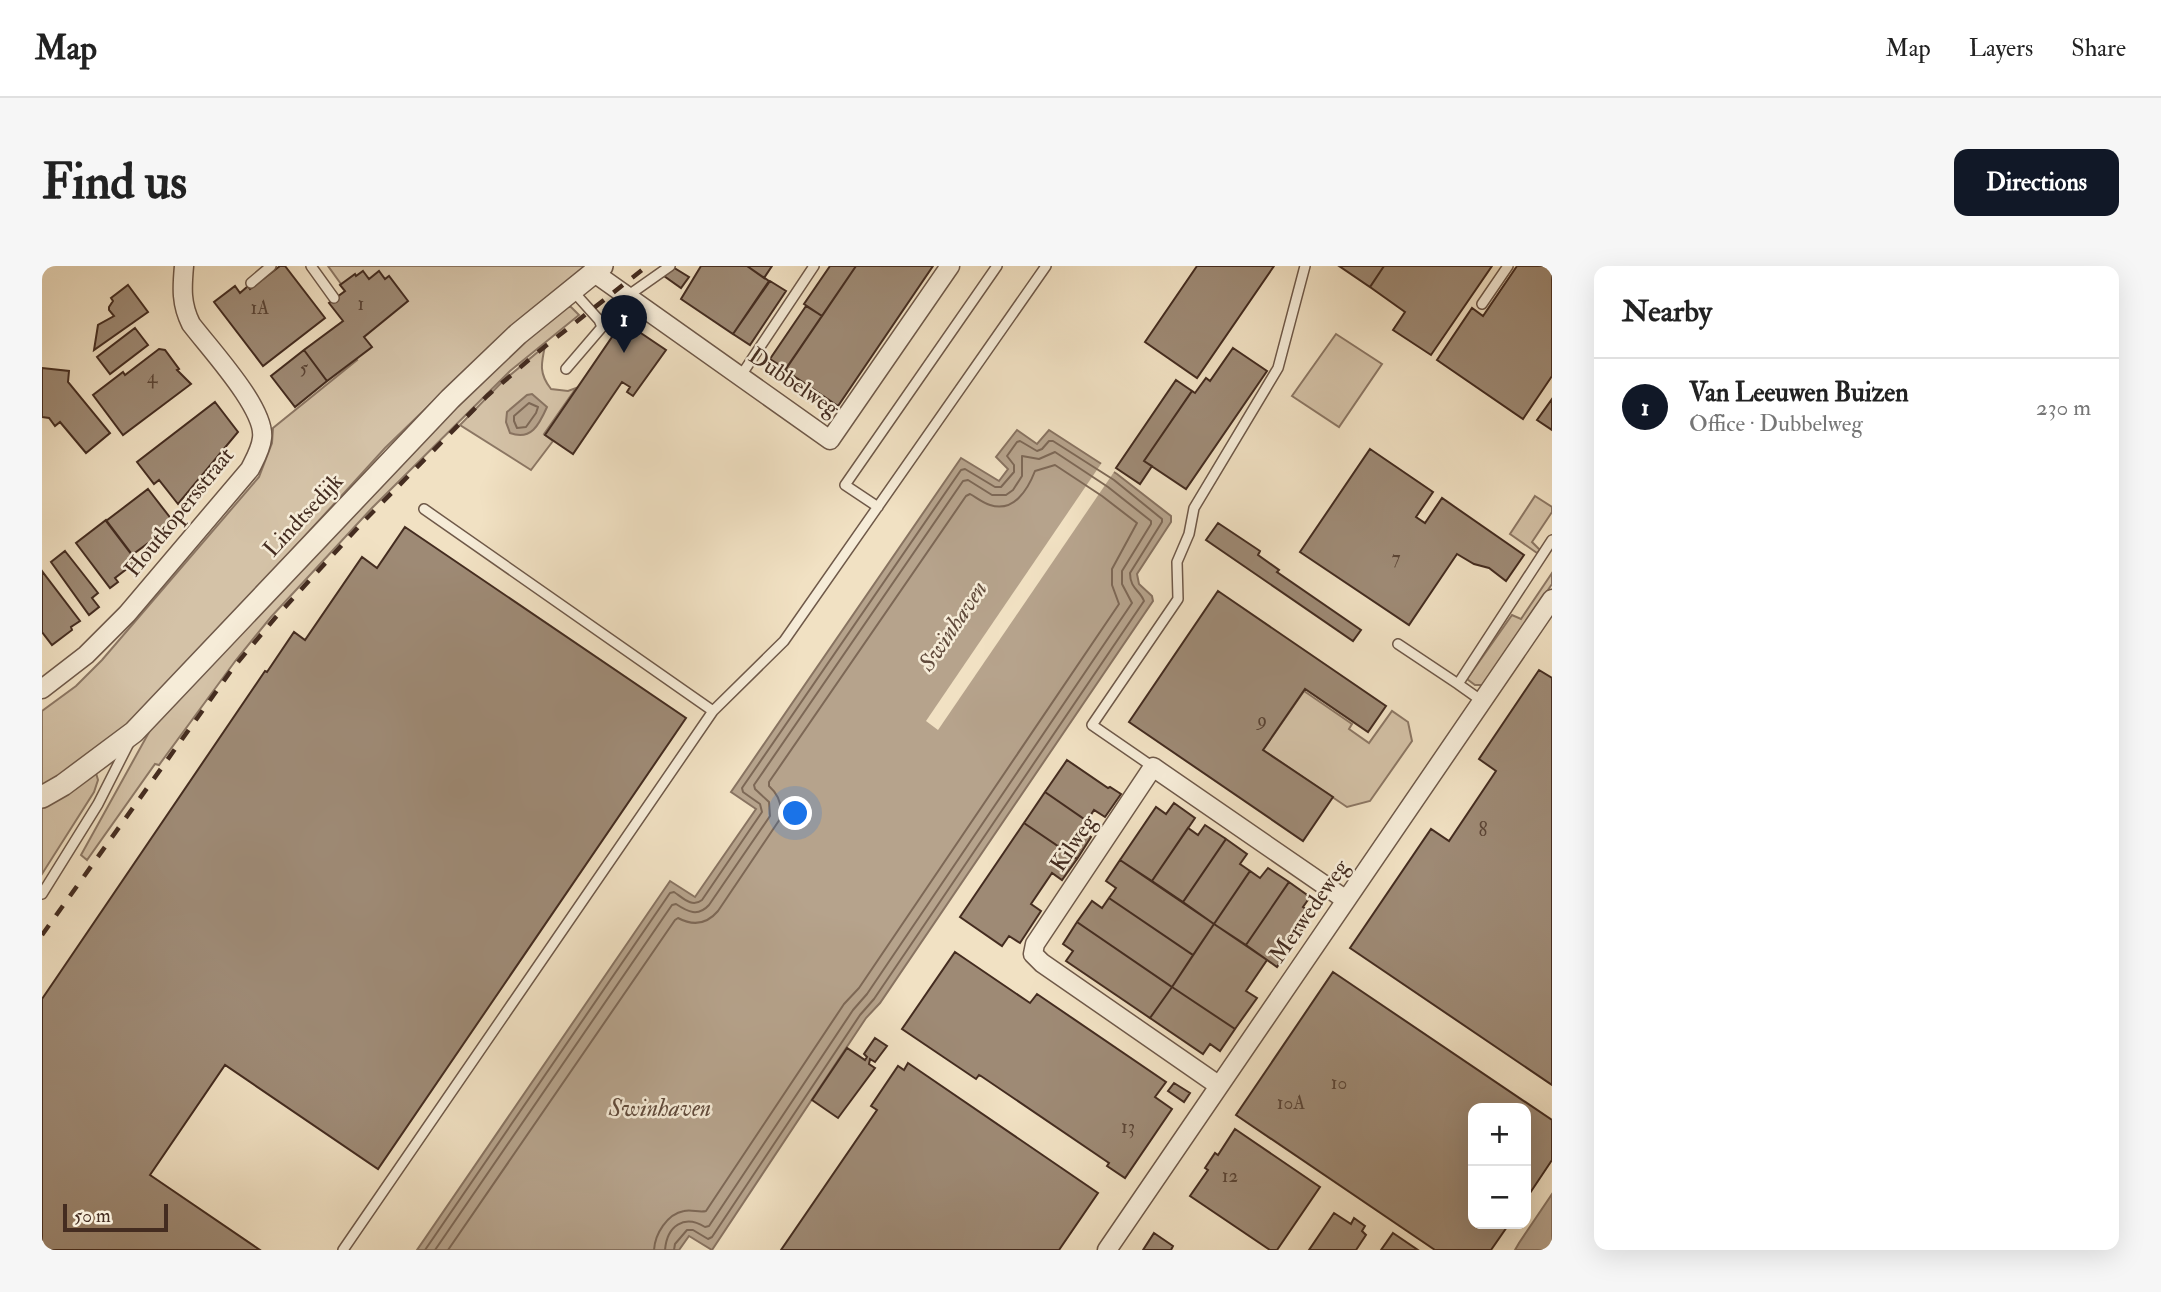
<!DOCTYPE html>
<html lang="en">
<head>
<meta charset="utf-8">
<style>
  :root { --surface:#fff; --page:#f6f6f6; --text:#222; --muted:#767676; --line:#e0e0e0; --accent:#111827 }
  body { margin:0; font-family:"IM FELL Double Pica",serif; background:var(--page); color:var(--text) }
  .controls { position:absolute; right:21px; bottom:21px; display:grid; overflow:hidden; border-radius:14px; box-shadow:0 7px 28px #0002 }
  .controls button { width:63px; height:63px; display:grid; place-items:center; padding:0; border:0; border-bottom:2px solid var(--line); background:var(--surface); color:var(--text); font:35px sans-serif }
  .scale { position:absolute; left:21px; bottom:18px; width:105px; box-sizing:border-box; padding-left:7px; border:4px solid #442c20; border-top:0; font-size:19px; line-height:24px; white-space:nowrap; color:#442c20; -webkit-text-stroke:5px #f6ecd8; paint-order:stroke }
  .you { position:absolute; left:754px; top:548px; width:24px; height:24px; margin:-18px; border:5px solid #fff; border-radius:50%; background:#1a73e8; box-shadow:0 0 0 10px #1a73e833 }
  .badge { display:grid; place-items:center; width:46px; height:46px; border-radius:50%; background:var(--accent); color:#fff; font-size:23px; font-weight:700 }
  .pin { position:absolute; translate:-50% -58px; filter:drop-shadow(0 2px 4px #0008) }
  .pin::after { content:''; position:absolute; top:37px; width:24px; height:21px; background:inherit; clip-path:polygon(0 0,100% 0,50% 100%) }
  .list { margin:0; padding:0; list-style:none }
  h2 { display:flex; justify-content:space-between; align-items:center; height:91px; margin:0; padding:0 28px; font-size:30px }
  h2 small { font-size:23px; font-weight:400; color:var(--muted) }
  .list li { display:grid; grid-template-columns:46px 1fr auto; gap:21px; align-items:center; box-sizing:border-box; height:98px; padding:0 28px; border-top:2px solid var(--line) }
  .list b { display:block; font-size:26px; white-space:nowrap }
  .list p { margin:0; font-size:23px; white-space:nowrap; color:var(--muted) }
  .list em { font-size:23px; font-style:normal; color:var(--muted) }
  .map { position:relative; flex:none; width:1510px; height:984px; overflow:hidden; border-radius:14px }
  header { display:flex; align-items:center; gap:42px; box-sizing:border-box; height:98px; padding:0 35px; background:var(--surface); border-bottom:2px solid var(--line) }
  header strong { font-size:33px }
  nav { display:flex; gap:38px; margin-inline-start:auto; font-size:24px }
  .intro { display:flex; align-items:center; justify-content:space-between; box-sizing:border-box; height:168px; padding:0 42px }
  h1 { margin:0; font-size:49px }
  .button { padding:18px 32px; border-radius:14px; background:var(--accent); color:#fff; font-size:24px; font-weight:700 }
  main { display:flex; gap:42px; padding:0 42px }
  aside { flex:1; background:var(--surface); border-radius:14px; box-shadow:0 7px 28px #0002 }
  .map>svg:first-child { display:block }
  .green { fill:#d4c2a7; stroke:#8c7764; stroke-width:2 }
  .water { fill:#b6a38c; stroke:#887361; stroke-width:2 }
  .pier { fill:#f1e1c3 }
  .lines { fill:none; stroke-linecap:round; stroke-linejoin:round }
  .shore { stroke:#7d6856; stroke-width:2 }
  .building { fill:#9e8a75; stroke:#442c20; stroke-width:2 }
  .service-casing { stroke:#6f5949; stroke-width:12 }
  .minor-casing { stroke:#6f5949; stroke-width:21 }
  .tertiary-casing { stroke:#6f5949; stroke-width:24 }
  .service { stroke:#f6ecd8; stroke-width:9 }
  .minor { stroke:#f6ecd8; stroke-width:18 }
  .tertiary { stroke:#f6ecd8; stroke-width:21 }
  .rail { stroke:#442c20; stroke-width:4.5; stroke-dasharray:12 12; stroke-linecap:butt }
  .labels { text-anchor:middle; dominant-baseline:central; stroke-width:5; stroke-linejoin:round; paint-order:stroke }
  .number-label { font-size:19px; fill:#5a4435 }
  .street-label { font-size:23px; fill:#442c20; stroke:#f6ecd8 }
  .water-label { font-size:24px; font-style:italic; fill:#604a3b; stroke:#f6ecd8 }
</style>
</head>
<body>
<header>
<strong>Map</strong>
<nav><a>Map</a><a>Layers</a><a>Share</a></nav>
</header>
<div class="intro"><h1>Find us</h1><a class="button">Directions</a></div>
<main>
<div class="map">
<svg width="1510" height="984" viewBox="0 0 1510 984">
  <rect width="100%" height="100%" fill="#f1e1c3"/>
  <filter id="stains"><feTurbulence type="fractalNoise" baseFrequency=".00286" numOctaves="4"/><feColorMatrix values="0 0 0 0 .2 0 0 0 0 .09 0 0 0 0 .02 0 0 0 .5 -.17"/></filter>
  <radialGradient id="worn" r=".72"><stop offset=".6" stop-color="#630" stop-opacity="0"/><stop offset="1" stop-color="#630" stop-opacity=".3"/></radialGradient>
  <path class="green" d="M 286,0 L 554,0 L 405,122 L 343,182 L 231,305 L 87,457 L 25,506 L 0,521 L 0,445 L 34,420 L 60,394 L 217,211 L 230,177 L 231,162 L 315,94 L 307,83 L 304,25 Z
    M 524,41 L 529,41 L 537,49 L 468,105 L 330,242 L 229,351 L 194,394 L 117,499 L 113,498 L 45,594 L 39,589 L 111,459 L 467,83 Z
    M 1294,68 L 1340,98 L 1297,161 L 1250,130 Z
    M 503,80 C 499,98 497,108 509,123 L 526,125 L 534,122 L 502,168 L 511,175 L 489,204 L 418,159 L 461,115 Z
    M 1493,230 L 1510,241 L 1510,246 L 1490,276 L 1498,284 L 1495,287 L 1468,268 Z
    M 1510,307 L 1510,318 L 1441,419 L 1433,419 L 1425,413 L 1470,349 L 1479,353 Z
    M 1262,425 L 1310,458 L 1307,463 L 1327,477 L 1350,445 L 1366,456 L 1370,475 L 1328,535 L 1305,541 L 1221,484 Z
    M 54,507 L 56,514 L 52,526 L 0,608 L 0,538 Z"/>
  <path class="water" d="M 490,128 L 505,141 C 497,159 489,175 468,167 L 464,156 L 465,146 L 485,129 Z
    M 975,164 L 995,178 L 1007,164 L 1075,208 L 1129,250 L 1129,256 L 1095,308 L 1097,318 L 1110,330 L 1111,335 L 838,737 L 824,752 L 670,984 L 647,970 L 637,984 L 375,984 L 628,615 L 653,631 L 714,543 L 689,526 L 919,192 L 957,215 L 966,203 L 954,191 Z
    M 1510,928 L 1510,984 L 1473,984 L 1477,977 Z"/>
  <path class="pier" d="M 1061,195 L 1074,203 L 896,464 L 884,455 Z"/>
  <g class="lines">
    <path class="shore" d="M 487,137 L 496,141 L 494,147 L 484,161 L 475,162 L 472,155 L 472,150 Z
      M 383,984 L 628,627 L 632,626 C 641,632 650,642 660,634 L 720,546 L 718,538 L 701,526 L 700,522 L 919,204 L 923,203 L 953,221 L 959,221 L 972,206 L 972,199 L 965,190 L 975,176 L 978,175 L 995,185 L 1000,183 L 1007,175 L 1011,175 L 1072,214 L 1120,253 L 1120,256 L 1088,307 C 1088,323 1098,324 1102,335 L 832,733 L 818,749 L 670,971 L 666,973 L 651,964 L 645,964 L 633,978 L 632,984
      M 393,984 L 630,639 L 634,638 C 646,646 656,651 667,639 L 728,550 L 727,536 L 713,523 L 712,519 L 921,215 L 926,214 L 950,229 L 964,229 L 971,224 L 980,210 L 980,190 L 997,193 L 1013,186 L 1066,221 L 1109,255 L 1109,258 L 1080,305 L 1080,318 L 1090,337 L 825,728 L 811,744 L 667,960 L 663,961 C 642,948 625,960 623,984
      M 406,984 L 633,654 L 636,652 C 651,660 665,658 676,645 L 738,553 C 741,539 737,529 727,520 L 727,516 L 924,230 L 928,228 C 935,232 941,237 948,239 C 972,247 986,223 993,205 L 1013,199 L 1060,230 L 1095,257 L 1070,303 L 1070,319 L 1077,338 L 817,722 L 802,738 L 664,945 C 657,947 650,943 642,945 C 625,948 613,968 612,984"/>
  </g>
  <path class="building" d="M 238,0 L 243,0 L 283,52 L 221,100 L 172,36 L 193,20 L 198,27 L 206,20 L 208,23 Z
    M 629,0 L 647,11 L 639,22 L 622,10 Z
    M 659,0 L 705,0 L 727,15 L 691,68 L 639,33 Z
    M 705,0 L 730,0 L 722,12 Z
    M 788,0 L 814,0 L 780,50 L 762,38 Z
    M 814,0 L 891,0 L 796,140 L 743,104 Z
    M 1155,0 L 1232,0 L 1155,112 L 1103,76 Z
    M 1297,0 L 1342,0 L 1328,21 Z
    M 1342,0 L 1450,0 L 1389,89 L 1351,64 L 1363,46 L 1328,21 Z
    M 1475,0 L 1510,0 L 1510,110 L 1481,153 L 1395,94 L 1430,42 L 1441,50 Z
    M 321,5 L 327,13 L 337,5 L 343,13 L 347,10 L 366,35 L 322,71 L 330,81 L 285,115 L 262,84 L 301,55 L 287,37 L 303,25 L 298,19 L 313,8 L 314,10 Z
    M 728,15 L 744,25 L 708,79 L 691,68 Z
    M 86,19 L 106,46 L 52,84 L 56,59 L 72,50 L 67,44 L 67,41 L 71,35 L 69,32 Z
    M 764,40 L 780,50 L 744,103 L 728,93 Z
    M 581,55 L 624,84 L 591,130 L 585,126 L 588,121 L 580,116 L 531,188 L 503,169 Z
    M 93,62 L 106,79 L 68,108 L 55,91 Z
    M 1191,82 L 1225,105 L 1144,223 L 1102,195 L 1150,125 L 1153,127 L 1164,112 L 1168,115 Z
    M 117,83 L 123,84 L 137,103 L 135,104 L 149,118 L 81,169 L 51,129 L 81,106 L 83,109 Z
    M 262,84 L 285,115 L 253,141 L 229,110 Z
    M 0,102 L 27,105 L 26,116 L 68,167 L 44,187 L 18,156 L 13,160 L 7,152 L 0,151 Z
    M 1134,114 L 1150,125 L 1102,195 L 1110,200 L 1098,218 L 1074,202 Z
    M 1510,133 L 1510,164 L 1495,154 Z
    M 173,136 L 196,166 L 136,238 L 117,214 L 112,218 L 95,196 Z
    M 1328,183 L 1391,226 L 1374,251 L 1383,257 L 1400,232 L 1482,289 L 1464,315 L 1447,302 L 1432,298 L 1415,288 L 1367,359 L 1258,286 Z
    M 106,223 L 130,254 L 115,265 L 117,269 L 90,289 L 64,255 Z
    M 64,254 L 95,295 L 73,312 L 76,316 L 68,322 L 34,277 Z
    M 1176,257 L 1218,285 L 1216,289 L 1237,304 L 1235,306 L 1319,364 L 1311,375 L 1164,274 Z
    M 363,261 L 644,452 L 336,903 L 183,799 L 108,909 L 218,984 L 0,984 L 0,733 L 223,405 L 225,406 L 252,366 L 263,374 L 320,291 L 335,302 Z
    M 23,285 L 56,327 L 50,332 L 57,341 L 47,349 L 9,296 Z
    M 0,305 L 38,355 L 29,361 L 30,364 L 10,379 L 0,366 Z
    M 1176,325 L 1344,440 L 1326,466 L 1263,423 L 1221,484 L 1291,531 L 1261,575 L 1087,456 Z
    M 1497,404 L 1510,412 L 1510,819 L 1308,682 L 1389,563 L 1407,575 L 1454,505 L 1437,493 Z
    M 1025,494 L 1066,522 L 1068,521 L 1079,528 L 1063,551 L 1052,544 L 1045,555 L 1003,526 Z
    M 1003,526 L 1045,555 L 1039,564 L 1049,571 L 1035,593 L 982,557 Z
    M 1132,537 L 1153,552 L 1110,615 L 1078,594 L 1114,541 L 1124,548 Z
    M 982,557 L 1035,593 L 1020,614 L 1010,607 L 989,638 L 999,645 L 978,677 L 967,670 L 960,680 L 918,651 Z
    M 1163,559 L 1184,573 L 1141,636 L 1110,615 L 1146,562 L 1156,569 Z
    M 1184,573 L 1205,588 L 1198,598 L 1208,605 L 1172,658 L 1141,636 Z
    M 1078,594 L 1172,658 L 1151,689 L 1067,632 L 1074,622 L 1064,615 Z
    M 1226,602 L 1247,616 L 1204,679 L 1172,658 L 1208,605 L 1218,612 Z
    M 1247,616 L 1268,631 L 1261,641 L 1271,648 L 1235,701 L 1204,679 Z
    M 1067,632 L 1151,689 L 1130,721 L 1035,656 L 1050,635 L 1060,642 Z
    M 1035,656 L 1130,721 L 1108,752 L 1024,695 L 1031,685 L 1021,678 Z
    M 1172,658 L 1225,694 L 1204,725 L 1215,732 L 1193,763 L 1130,721 Z
    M 913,686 L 988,737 L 995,728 L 1124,816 L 1113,831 L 1130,843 L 1083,912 L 1065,900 L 1067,897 L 939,810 L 937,809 L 934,813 L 860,763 Z
    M 1291,706 L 1510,854 L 1510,894 L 1484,933 L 1484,842 L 1431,842 L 1431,958 L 1467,958 L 1449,984 L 1393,984 L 1194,849 Z
    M 1130,721 L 1193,763 L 1178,785 L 1168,778 L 1161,788 L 1108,752 Z
    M 833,772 L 845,780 L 833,796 L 828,793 L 827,798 L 833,802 L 796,852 L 770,834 L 805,782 L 823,794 L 825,791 L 822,788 Z
    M 866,797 L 1056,927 L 1017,984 L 739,984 L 835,844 L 829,840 L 856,800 L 862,804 Z
    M 1132,817 L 1148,827 L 1142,836 L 1126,825 Z
    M 1193,863 L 1278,921 L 1235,984 L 1228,984 L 1148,930 L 1166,904 L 1163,902 L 1173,887 L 1176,889 Z
    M 1292,947 L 1309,958 L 1312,952 L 1323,960 L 1320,965 L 1324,969 L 1314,984 L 1267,984 Z
    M 1112,967 L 1131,980 L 1129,984 L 1101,984 Z
    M 1351,967 L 1376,984 L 1339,984 Z"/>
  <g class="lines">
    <g class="service-casing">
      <path id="service" d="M 269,0 L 292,32
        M 209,17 L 229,0
        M 584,31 L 628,0
        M 1440,38 L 1466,0
        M 524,103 L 560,61 L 557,54 L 530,24
        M 698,111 L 772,0
        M 836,241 L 803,219 L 955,0
        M 382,243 L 671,445
        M 1356,378 L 1416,418 L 1510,274
        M 1416,418 L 1440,435
        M 1111,501 L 1050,459 L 1136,333 L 1135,296 L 1147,268 L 1152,242 L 1236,102 L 1263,0
        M 0,628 L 56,538 L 87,477
        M 301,984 L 671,445 L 742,375 L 1004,0"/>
    </g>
    <g class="minor-casing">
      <path id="minor" d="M 551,6 L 788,174 L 908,0
        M 0,423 L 44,389 L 85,348 L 208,203 C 213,193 219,183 220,172 C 224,143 168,83 149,58 C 139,38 140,22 142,0
        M 1176,819 L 1000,697 L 991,688 L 993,678 L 1111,501 L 1304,634
        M 1065,984 L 1510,333"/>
    </g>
    <g class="tertiary-casing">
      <path id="tertiary" d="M 0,531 L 21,519 L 92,466 L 408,133 L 476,68 L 560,0"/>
    </g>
    <use href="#service" class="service"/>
    <use href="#minor" class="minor"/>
    <use href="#tertiary" class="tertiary"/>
    <path class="rail" d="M 0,669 L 191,402 L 233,352 L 320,257 L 445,130 L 496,86 L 605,0"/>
  </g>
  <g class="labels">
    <g class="number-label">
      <text x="319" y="38">1</text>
      <text x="218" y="42">1A</text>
      <text x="262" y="102">5</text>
      <text x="110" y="111">4</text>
      <text x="1354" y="292">7</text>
      <text x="1220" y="454">9</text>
      <text x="1441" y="564">8</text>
      <text x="1297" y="817">10</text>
      <text x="1249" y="837">10A</text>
      <text x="1086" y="861">13</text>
      <text x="1188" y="910">12</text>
    </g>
    <g class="street-label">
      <text transform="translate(752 116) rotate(34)">Dubbelweg</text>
      <text transform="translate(137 246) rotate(-51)">Houtkopersstraat</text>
      <text transform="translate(261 249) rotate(-47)">Lindtsedijk</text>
      <text transform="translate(1031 577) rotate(-56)">Kilweg</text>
      <text transform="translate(1267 645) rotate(-55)">Merwedeweg</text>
    </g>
    <g class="water-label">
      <text transform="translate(911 360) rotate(-56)">Swinhaven</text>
      <text x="618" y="842">Swinhaven</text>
    </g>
  </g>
  <rect width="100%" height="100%" filter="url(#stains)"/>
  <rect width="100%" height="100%" fill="url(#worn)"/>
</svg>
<div class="controls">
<button>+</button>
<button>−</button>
</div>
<div class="scale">50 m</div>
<div class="you"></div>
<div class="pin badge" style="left:582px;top:87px">1</div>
</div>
<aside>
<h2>Nearby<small></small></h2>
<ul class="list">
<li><span class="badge">1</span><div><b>Van Leeuwen Buizen</b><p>Office · Dubbelweg</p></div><em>230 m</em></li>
</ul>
</aside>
</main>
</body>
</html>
